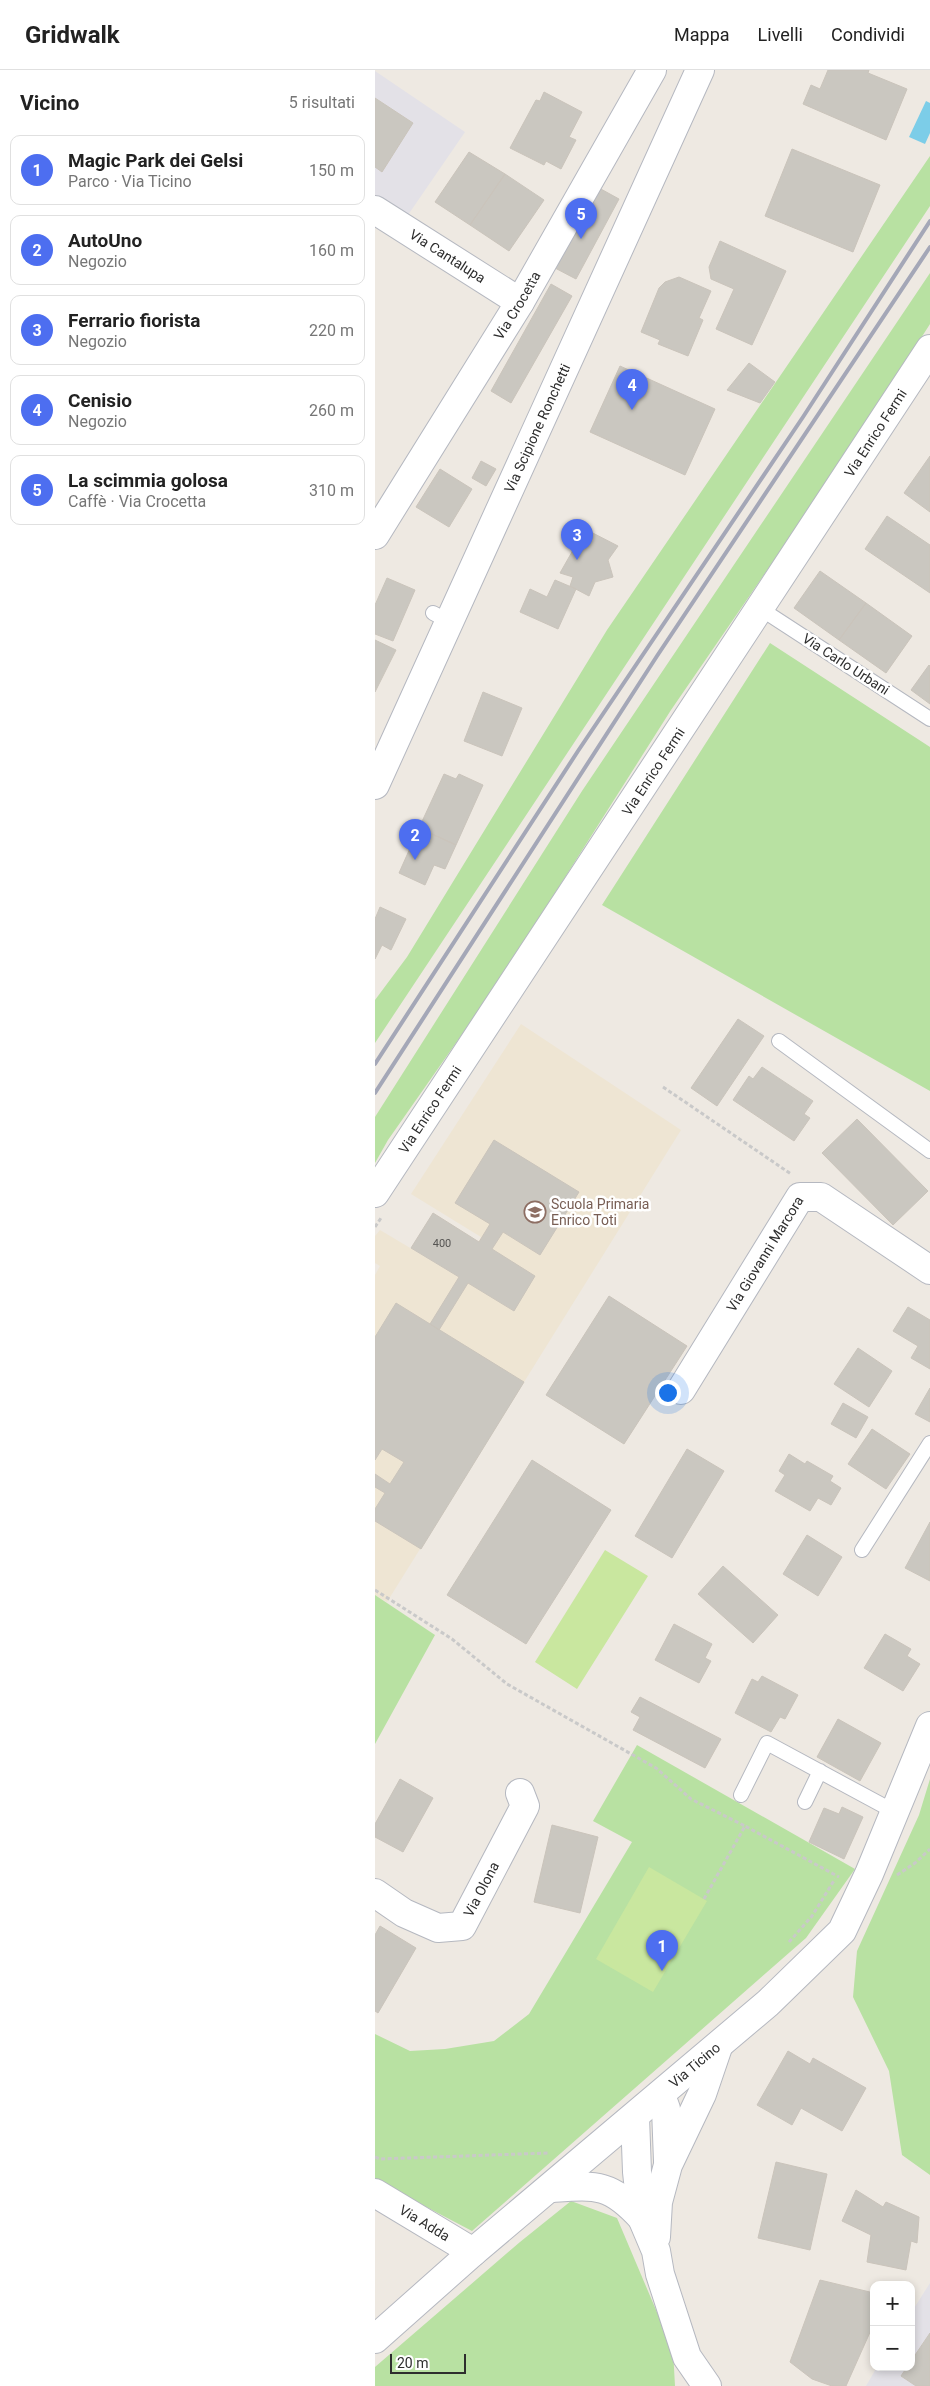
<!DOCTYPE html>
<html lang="it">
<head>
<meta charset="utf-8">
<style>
  :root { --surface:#fff; --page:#f6f6f6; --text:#222; --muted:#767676; --line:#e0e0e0; --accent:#4d6ef0 }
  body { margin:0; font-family:Roboto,sans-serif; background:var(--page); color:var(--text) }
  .controls { position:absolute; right:15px; bottom:15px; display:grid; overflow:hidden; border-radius:10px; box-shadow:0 2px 8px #0003 }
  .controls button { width:45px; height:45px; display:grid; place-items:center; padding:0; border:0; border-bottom:1px solid var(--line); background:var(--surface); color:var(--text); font:25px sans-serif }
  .scale { position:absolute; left:15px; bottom:12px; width:76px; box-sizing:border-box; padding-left:5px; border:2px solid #2e2e2e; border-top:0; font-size:14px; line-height:18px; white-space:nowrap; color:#2e2e2e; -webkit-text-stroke:4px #fff; paint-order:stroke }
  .you { position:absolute; left:292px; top:1322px; width:18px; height:18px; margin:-12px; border:4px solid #fff; border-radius:50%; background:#1a73e8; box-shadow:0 0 0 8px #1a73e833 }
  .badge { display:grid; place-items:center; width:32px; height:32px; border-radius:50%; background:var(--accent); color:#fff; font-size:16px; font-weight:700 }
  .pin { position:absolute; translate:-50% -41px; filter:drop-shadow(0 1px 2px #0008) }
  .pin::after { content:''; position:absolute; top:26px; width:18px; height:15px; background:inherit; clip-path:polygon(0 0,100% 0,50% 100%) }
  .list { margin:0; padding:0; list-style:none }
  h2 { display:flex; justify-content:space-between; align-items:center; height:65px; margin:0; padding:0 20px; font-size:21px }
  h2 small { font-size:16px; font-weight:400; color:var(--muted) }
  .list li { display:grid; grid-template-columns:32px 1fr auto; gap:15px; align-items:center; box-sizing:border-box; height:70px; margin:0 10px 10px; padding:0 10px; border:1px solid var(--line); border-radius:10px }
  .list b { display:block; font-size:19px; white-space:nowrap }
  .list p { margin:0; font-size:16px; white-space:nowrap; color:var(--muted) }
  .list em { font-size:16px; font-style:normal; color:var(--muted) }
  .map { position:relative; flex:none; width:555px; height:2316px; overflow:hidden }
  header { display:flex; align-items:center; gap:30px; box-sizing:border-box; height:70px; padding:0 25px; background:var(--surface); border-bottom:1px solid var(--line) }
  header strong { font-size:24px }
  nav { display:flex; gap:28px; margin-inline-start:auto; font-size:18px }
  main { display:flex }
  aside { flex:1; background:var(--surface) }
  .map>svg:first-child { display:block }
  .industrial { fill:#e3e1e7 }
  .education { fill:#eee5d3 }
  .green { fill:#b8e1a2 }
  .pitch { fill:#c9e79f }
  .water { fill:#7ccde8 }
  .building { fill:#cac7c0; stroke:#cac4bb }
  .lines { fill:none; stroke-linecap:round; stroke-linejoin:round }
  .lane-casing { stroke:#b5b8c0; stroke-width:16 }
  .street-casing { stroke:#b5b8c0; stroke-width:30 }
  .secondary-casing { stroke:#b5b8c0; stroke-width:30 }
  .path { stroke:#c9c9c9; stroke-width:3; stroke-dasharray:4 2.5; stroke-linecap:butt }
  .lane { stroke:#fff; stroke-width:14 }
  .street { stroke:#fff; stroke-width:28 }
  .secondary { stroke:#fff; stroke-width:28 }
  .rail { stroke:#a4a7b7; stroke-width:4 }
  .labels { text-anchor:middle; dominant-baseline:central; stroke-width:5; stroke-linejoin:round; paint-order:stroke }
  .number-label { font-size:11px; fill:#555452 }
  .street-label { font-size:14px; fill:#2e2e2e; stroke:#fff }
  .education-label { font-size:14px; fill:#785e54; stroke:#fff; text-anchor:start }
</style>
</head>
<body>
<header>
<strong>Gridwalk</strong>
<nav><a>Mappa</a><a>Livelli</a><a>Condividi</a></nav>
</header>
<main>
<aside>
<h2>Vicino<small>5 risultati</small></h2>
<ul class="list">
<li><span class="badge">1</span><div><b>Magic Park dei Gelsi</b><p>Parco · Via Ticino</p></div><em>150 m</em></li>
<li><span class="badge">2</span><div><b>AutoUno</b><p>Negozio</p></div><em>160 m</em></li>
<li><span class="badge">3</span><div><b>Ferrario fiorista</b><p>Negozio</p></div><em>220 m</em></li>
<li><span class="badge">4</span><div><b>Cenisio</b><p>Negozio</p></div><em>260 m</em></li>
<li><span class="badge">5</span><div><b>La scimmia golosa</b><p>Caffè · Via Crocetta</p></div><em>310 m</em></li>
</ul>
</aside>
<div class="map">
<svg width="555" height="2316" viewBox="0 0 555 2316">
  <rect width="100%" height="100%" fill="#eee9e2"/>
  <path class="industrial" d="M 0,1 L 90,62 L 33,145 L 0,125 Z
    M 555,2213 L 555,2316 L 491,2316 L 502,2297 L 536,2297 L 536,2243 Z"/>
  <path class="education" d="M 146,954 L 306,1060 L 12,1532 L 0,1525 L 0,1205 L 5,1196 L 0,1193 L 0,1166 L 5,1160 L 84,1207 L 106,1167 L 36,1124 Z"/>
  <path class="green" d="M 555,86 L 555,136 L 0,973 L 0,930 L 32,887 L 232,560 Z
    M 555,203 L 555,254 L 472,384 L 296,640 L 125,910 L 13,1070 L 0,1093 L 0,1047 L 207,721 Z
    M 395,573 L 555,677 L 555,1021 L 227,835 Z
    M 0,1525 L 60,1565 L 0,1674 Z
    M 262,1675 L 480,1799 L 431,1868 L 97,2161 L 0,2110 L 0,1964 L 35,1981 L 70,1979 L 119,1971 L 154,1944 L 257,1772 L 218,1751 Z
    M 555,1709 L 555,2105 L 527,2085 L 514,2001 L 478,1927 L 482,1881 L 544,1745 Z
    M 196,2131 L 242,2148 L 298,2280 L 300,2316 L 0,2316 L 0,2297 L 145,2172 Z"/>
  <path class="pitch" d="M 230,1480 L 273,1506 L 202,1619 L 160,1592 Z
    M 274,1797 L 332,1831 L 278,1922 L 221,1889 Z"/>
  <path class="water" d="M 551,31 L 555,33 L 555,63 L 550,74 L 534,67 Z"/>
  <path class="building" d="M 453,0 L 494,0 L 493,3 L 532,19 L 511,70 L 428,34 L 436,15 L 445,19 Z
    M 169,22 L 207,42 L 194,67 L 201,70 L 186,99 L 171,91 L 169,95 L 135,78 L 161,30 L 165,31 Z
    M 0,28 L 38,53 L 7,102 L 0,97 Z
    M 417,79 L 505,115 L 478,182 L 390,146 Z
    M 94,82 L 130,104 L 95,155 L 60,132 Z
    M 130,104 L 169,130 L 134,181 L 95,155 Z
    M 224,118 L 244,129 L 201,209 L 180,198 Z
    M 345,171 L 411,201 L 377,275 L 341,259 L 359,219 L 336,209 L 334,197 Z
    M 304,207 L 336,221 L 324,248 L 328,250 L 313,286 L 283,274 L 285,270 L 266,262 L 284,218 L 290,212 Z
    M 176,214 L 197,226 L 136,333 L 116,321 Z
    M 374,293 L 400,312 L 385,333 L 352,320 Z
    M 245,296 L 340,339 L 310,405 L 215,362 Z
    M 555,386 L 555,442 L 529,423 Z
    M 106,391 L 121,399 L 111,416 L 97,408 Z
    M 65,399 L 97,419 L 74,457 L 41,437 Z
    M 512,446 L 555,475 L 555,523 L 490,479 Z
    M 210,459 L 243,476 L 233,490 L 238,507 L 220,512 L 214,526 L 195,516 L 198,507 L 185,503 Z
    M 445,501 L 491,533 L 464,570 L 419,538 Z
    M 12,508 L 40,520 L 18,571 L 0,564 L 0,535 Z
    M 180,510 L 201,519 L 183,559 L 145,542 L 155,519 L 172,527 Z
    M 491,533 L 537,566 L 511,603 L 464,570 Z
    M 0,570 L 21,580 L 0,622 Z
    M 554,595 L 555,596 L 555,634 L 536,620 Z
    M 108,622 L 147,638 L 127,686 L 89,671 Z
    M 69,704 L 81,709 L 84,704 L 108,715 L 81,775 L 44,758 Z
    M 44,758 L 81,775 L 70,799 L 59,795 L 50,815 L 24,803 Z
    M 5,837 L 31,849 L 16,880 L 7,875 L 0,889 L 0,849 Z
    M 363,949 L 389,966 L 342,1036 L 316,1018 Z
    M 387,997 L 438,1031 L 429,1044 L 435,1048 L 419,1071 L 358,1030 L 374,1006 L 378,1009 Z
    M 482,1049 L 553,1121 L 518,1155 L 447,1083 Z
    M 119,1070 L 204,1122 L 165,1185 L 128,1162 L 117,1179 L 160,1206 L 139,1241 L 93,1213 L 64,1260 L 55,1254 L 84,1207 L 36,1178 L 58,1143 L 104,1172 L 115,1154 L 80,1133 Z
    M 234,1226 L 312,1276 L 249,1374 L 171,1325 Z
    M 21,1233 L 149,1312 L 46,1479 L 0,1451 L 0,1439 L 10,1423 L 0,1417 L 0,1404 L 15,1414 L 29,1392 L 7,1379 L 0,1390 L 0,1267 Z
    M 533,1237 L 555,1250 L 555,1299 L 536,1288 L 543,1276 L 518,1261 Z
    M 483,1278 L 517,1301 L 494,1337 L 459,1314 Z
    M 555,1318 L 555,1352 L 540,1344 Z
    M 468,1333 L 493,1347 L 481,1368 L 456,1354 Z
    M 497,1359 L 535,1384 L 511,1419 L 473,1394 Z
    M 312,1379 L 349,1401 L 297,1488 L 260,1466 Z
    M 414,1384 L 430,1394 L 432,1391 L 458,1406 L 455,1411 L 466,1418 L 456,1435 L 443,1428 L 435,1441 L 400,1421 L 410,1405 L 404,1401 Z
    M 157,1390 L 236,1440 L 151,1574 L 72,1525 Z
    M 555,1452 L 555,1511 L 530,1498 Z
    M 432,1465 L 467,1487 L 443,1526 L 408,1504 Z
    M 348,1496 L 403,1545 L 378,1573 L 323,1524 Z
    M 299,1554 L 337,1574 L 330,1588 L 336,1591 L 324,1613 L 280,1590 Z
    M 510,1564 L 536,1579 L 532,1586 L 545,1594 L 528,1621 L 489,1598 Z
    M 387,1606 L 423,1625 L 410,1649 L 405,1647 L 396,1662 L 360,1643 L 377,1609 L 383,1612 Z
    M 265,1627 L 346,1669 L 330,1698 L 258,1660 L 265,1647 L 256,1642 Z
    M 463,1649 L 506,1673 L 485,1711 L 442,1687 Z
    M 25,1709 L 58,1728 L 28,1782 L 0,1767 L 0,1754 Z
    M 467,1737 L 488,1747 L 469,1789 L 434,1772 L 449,1738 L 464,1744 Z
    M 177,1755 L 223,1767 L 205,1843 L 159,1832 Z
    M 5,1856 L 41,1878 L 3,1943 L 0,1941 L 0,1865 Z
    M 413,1981 L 435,1994 L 438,1988 L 491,2018 L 467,2061 L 426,2038 L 417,2055 L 382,2035 Z
    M 401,2092 L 452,2104 L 435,2180 L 383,2168 Z
    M 481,2120 L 508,2137 L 511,2132 L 544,2147 L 542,2173 L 536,2171 L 531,2200 L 492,2192 L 496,2165 L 467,2151 Z
    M 445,2210 L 499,2223 L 496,2260 L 471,2316 L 457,2316 L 437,2309 L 415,2292 Z
    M 555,2263 L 555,2316 L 541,2316 L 526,2306 L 532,2297 L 536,2297 L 536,2291 Z"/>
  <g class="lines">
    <g class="lane-casing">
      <path id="lane" d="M 386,539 L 555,649
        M 58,543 L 75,552
        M 404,971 L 555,1081
        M 487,1480 L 555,1373
        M 366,1725 L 392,1673 L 520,1742
        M 430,1732 L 445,1701"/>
    </g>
    <g class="street-casing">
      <g id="street">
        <path id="s1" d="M 0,140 L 145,232"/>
        <path id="s2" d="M 0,465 L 145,232 L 277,0"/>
        <path id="s3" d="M 0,1123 C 185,842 372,562 555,279"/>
        <path id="s4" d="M 306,1320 L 425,1127 L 446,1127 L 555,1200"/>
        <path id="s5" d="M 0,1823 L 29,1843 L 63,1858 L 87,1856 L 150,1736 L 145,1723"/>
        <path d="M 286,2025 L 291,2039 L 293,2091"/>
        <path d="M 260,2047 L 262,2102 L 267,2148 L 281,2181 L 285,2204 L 312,2287 L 332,2316"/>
        <path d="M 176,2118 C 222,2115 235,2113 267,2148"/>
        <path id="s6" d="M 0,2123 L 98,2182"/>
        <path d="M 281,2167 L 283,2132 L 293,2095 L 327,2024 L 343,1977"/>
        <path id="s7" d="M 0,2269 L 98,2182 L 393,1933 L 467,1861 L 494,1804 L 555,1656"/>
      </g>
    </g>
    <g class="secondary-casing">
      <g id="secondary">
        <path id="s8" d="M 0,715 L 325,0"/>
      </g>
    </g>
    <path class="path" d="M 288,1017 L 416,1104
      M 0,1157 L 6,1148
      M 0,1520 L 77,1569 L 132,1614 L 281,1698 L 316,1729 L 370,1756
      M 522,1805 L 540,1793 L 555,1779
      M 329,1829 L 370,1756 L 464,1807
      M 414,1872 L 437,1846 L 460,1809
      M 0,2087 L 5,2089 L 173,2083"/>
    <use href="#lane" class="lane"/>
    <use href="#street" class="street"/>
    <use href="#secondary" class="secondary"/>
    <path class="rail" d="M 0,994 L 203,681 L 428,347 L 555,151
      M 0,1023 L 282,586 L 555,177"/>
  </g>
  <defs>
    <g id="school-ring" transform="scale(1.125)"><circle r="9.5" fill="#fff" stroke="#8d6e63" stroke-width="1.5"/><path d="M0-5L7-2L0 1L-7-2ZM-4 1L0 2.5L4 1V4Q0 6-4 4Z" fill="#8d6e63"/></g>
  </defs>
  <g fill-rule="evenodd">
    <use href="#school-ring" x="160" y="1142"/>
  </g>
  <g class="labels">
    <g class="number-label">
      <text x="67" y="1173">400</text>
    </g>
    <g class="street-label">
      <text stroke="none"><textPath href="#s1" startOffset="86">Via Cantalupa</textPath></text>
      <text stroke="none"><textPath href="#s2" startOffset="270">Via Crocetta</textPath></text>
      <text stroke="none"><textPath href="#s8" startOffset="392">Via Scipione Ronchetti</textPath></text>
      <text stroke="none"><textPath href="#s3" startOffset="910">Via Enrico Fermi</textPath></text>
      <text transform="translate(471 594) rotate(33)">Via Carlo Urbani</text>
      <text stroke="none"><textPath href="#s3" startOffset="505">Via Enrico Fermi</textPath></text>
      <text stroke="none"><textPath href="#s3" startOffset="100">Via Enrico Fermi</textPath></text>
      <text stroke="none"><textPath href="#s4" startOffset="160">Via Giovanni Marcora</textPath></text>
      <text stroke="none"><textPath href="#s5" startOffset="138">Via Olona</textPath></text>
      <text stroke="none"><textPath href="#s7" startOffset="421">Via Ticino</textPath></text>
      <text stroke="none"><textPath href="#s6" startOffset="58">Via Adda</textPath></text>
    </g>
    <g class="education-label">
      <text x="176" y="1134">Scuola Primaria<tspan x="176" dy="16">Enrico Toti</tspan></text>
    </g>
  </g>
</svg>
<div class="controls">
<button>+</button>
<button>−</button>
</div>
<div class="scale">20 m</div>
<div class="you"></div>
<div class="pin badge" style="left:287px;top:1901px">1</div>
<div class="pin badge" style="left:40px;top:790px">2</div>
<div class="pin badge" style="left:202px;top:490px">3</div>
<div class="pin badge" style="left:257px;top:340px">4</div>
<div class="pin badge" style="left:206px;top:169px">5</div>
</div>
</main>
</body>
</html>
